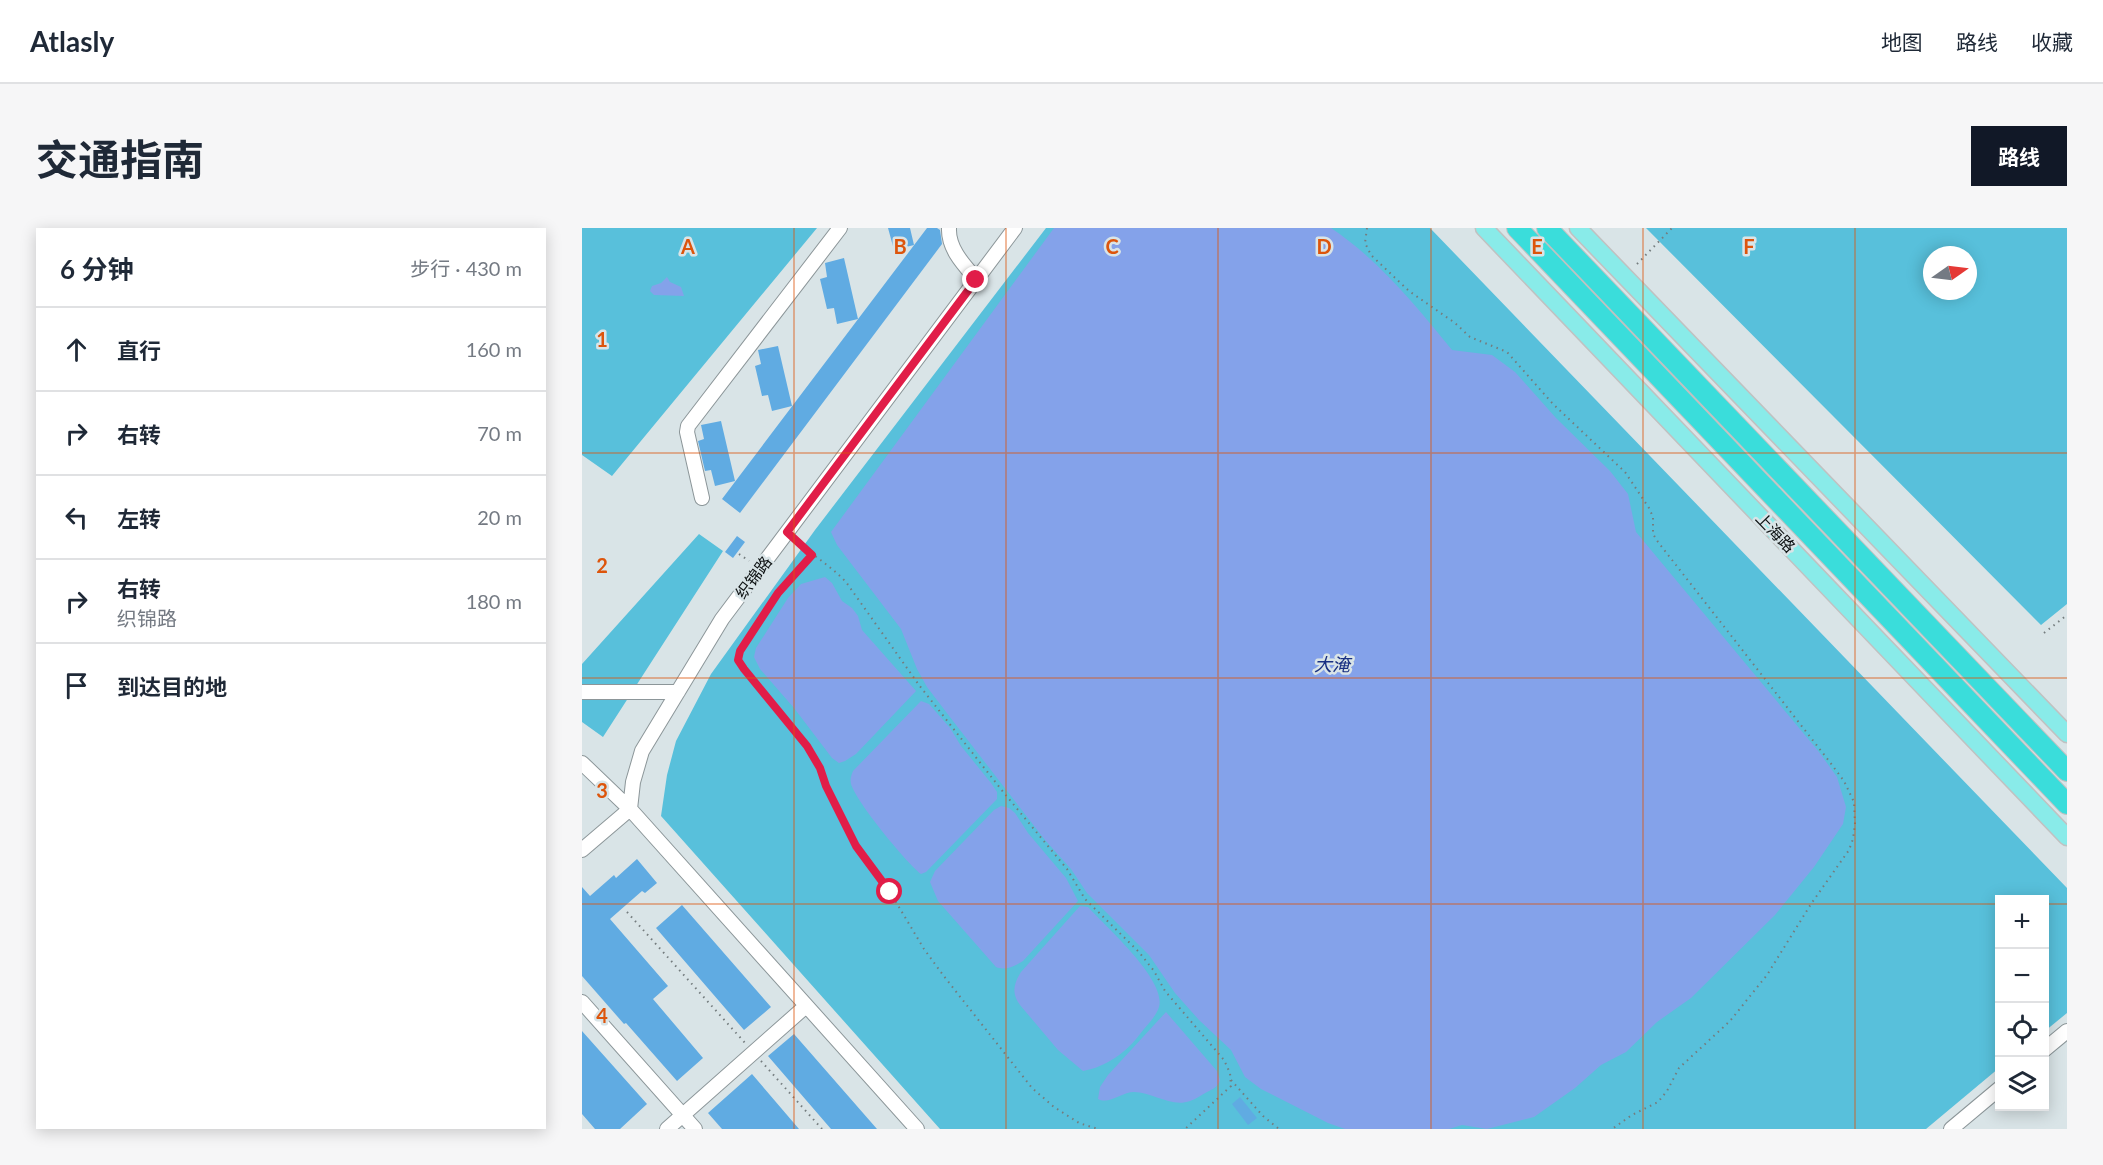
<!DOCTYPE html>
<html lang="zh">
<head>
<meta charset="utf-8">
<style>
  :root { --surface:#fff; --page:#f6f6f7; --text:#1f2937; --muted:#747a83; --line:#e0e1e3; --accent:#111827 }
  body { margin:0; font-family:Lato,"Noto Sans SC",sans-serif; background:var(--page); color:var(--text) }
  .controls { position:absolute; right:18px; bottom:18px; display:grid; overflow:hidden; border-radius:0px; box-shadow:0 3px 15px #0003 }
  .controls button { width:54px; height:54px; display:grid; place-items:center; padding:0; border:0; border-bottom:2px solid var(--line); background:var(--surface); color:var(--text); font:30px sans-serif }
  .compass { position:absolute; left:1341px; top:18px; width:54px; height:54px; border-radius:50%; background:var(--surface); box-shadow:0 3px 15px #0003; rotate:76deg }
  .stop { position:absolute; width:18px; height:18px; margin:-14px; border:4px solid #e11d48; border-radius:50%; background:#fff }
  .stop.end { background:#e11d48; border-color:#fff; box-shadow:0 2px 6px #0008 }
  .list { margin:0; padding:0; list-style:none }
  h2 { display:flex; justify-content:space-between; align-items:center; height:78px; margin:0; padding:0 24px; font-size:26px }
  h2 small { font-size:20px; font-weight:400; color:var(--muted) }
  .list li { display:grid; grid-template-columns:39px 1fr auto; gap:18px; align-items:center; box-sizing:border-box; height:84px; padding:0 24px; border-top:2px solid var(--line) }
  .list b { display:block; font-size:22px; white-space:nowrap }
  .list p { margin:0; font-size:20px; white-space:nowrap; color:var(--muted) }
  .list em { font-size:20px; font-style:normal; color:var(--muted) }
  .icon { flex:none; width:33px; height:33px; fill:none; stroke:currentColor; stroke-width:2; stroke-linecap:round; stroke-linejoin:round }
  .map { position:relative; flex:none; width:1485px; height:901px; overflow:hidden; border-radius:0px }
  header { display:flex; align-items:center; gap:36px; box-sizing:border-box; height:84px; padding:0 30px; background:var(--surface); border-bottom:2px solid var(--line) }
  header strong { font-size:28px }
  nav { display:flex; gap:33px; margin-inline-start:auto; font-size:21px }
  .intro { display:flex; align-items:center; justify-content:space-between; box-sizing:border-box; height:144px; padding:0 36px }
  h1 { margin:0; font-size:42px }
  .button { padding:15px 27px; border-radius:0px; background:var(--accent); color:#fff; font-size:21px; font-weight:700 }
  main { display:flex; gap:36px; padding:0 36px }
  aside { flex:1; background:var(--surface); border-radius:0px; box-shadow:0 3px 15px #0003 }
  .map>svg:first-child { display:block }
  .green { fill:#58c0db; fill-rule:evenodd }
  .water { fill:#84a2ea }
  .building { fill:#60abe2 }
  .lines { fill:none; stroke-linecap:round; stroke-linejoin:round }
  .minor-casing { stroke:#8c9699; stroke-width:16 }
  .major-casing { stroke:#c0c1c1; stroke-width:19 }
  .highway-casing { stroke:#c0c1c1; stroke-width:22 }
  .path { stroke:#747c7e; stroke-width:2; stroke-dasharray:1.5 4.5; stroke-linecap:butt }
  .minor { stroke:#fff; stroke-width:14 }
  .major { stroke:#89ebe9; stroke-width:16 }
  .highway { stroke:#3adddb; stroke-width:20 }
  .route { stroke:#e11d48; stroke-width:8 }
  .grid { fill:none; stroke:#dd550c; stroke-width:1.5; stroke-opacity:0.55 }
  .labels { text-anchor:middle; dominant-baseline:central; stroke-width:5; stroke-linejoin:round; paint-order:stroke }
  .street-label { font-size:16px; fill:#0c1011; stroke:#d9e4e7 }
  .water-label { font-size:18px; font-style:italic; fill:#193082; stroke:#d9e4e7 }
  .grid-label { font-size:20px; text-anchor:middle; font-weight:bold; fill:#dd550c; stroke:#d9e4e7; stroke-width:5; stroke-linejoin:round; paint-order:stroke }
</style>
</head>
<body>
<header>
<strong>Atlasly</strong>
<nav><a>地图</a><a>路线</a><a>收藏</a></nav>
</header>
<div class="intro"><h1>交通指南</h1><a class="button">路线</a></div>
<main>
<aside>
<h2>6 分钟<small>步行 · 430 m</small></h2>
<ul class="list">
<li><svg class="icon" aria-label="ahead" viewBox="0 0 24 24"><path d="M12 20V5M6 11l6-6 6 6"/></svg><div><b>直行</b></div><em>160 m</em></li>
<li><svg class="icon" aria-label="right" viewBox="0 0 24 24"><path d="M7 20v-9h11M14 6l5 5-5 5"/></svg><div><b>右转</b></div><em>70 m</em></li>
<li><svg class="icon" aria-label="left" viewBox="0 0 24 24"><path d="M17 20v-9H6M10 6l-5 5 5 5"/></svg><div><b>左转</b></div><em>20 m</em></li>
<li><svg class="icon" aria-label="right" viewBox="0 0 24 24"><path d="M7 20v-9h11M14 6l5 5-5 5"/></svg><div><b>右转</b><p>织锦路</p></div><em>180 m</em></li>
<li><svg class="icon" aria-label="arrive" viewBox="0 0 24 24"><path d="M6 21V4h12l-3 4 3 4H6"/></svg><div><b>到达目的地</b></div></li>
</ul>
</aside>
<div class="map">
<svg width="1485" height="901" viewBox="0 0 1485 901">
  <rect width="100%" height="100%" fill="#d9e4e7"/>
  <path class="green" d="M 0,0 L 235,0 L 30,248 L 0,227 Z
    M 464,0 L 848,0 L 1485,660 L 1485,785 L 1463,803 L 1462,672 L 1418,672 L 1417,840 L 1344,901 L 358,901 L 79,588 L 85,547 L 94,513 L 129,446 L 233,302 Z
    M 1064,0 L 1485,0 L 1485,376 L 1459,397 ZM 1350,27 L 1386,27 L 1386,63 L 1350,63 Z
    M 117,306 L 141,323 L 21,509 L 0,494 L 0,436 Z"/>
  <path class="water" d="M 472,0 L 749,0 C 797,32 834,78 870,122 L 910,127 L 933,144 L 974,190 L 1028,243 L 1046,266 L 1054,304 L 1237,524 L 1255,549 L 1264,579 L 1261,596 L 1232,639 L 1193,687 L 1109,770 L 1075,794 L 1044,824 L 1019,837 L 993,860 L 952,889 L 905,901 L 880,897 L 867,901 L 763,901 L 746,895 L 679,861 L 663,849 L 649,822 L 617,792 L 593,765 L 567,727 L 505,665 L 489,641 L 463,612 L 371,493 L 345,459 L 335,441 L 319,401 L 255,317 L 249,304 Z
    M 85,49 L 88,54 L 99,59 L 102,68 L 72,67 L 68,63 L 70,58 L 79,55 Z
    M 243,349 L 250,355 L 260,373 L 270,380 L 276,388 L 280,402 L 334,463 L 274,526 L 263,533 L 257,535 L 250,530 L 212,480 L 178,441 L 172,429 L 174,420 L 206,370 L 219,356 Z
    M 339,473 L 347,476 L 368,500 L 379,518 L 409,555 L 415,564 L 415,571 L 344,644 L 339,646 C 323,633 275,575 269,556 C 268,551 269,548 271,543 Z
    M 419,578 L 427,580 L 433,585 L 446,605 L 484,650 L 496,673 L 441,733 C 433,738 423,743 414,739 L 356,673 L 348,654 L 353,643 L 412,582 Z
    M 498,678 L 506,679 C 523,698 585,752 577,779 C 574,789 564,798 558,806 C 545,824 524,839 501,843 L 476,822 L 438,777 C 429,765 432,755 439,744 Z
    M 584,784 L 635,843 L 638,852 C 636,859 631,861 625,864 C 619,867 614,871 608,873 C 589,880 571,864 552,864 C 540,864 527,877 516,871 L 518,859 L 526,847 Z"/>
  <path class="building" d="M 306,0 L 328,0 L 332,17 L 312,22 Z
    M 345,0 L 355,0 L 358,2 L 360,16 L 158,285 L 140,271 Z
    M 262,30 L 276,91 L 255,96 L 252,80 L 245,81 L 238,51 L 245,49 L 243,35 Z
    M 196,118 L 210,178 L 190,183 L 186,167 L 180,168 L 173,138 L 179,136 L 176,122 Z
    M 139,193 L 153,253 L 133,258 L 129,242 L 123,243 L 116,213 L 122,211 L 119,197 Z
    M 155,308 L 163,314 L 151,330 L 143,324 Z
    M 55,631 L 75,655 L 63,665 L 60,663 L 28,691 L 86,758 L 71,771 L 121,830 L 95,853 L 44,795 L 42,796 L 0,748 L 0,659 L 8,668 L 32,647 L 34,650 Z
    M 100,677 L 189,779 L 162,802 L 74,700 Z
    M 0,803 L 65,876 L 38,901 L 13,901 L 0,886 Z
    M 212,806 L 295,901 L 249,901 L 186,828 Z
    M 170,846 L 217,901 L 140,901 L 126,885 Z
    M 658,869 L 675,890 L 666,897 L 650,876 Z"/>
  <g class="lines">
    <g class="minor-casing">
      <path id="minor" d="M 367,0 C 366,21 382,37 395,52
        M 120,270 L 105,204 L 106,198 L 258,0
        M 0,464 L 96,464
        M 0,535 L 48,581 L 335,901
        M 0,622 L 48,581 L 51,554 L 60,523 L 140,391 L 433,0
        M 0,774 L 113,901
        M 1462,822 L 1485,803
        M 85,901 L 224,778
        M 1369,901 L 1418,860"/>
    </g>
    <g class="major-casing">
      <path id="major" d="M 902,0 L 1485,609
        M 996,0 L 1485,506"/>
    </g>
    <g class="highway-casing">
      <path id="highway" d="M 935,0 L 1485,576
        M 965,0 L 1485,543"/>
    </g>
    <path class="path" d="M 785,0 L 783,15 L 789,27 L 827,63 L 873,95 L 888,109 L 925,124 L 971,176 L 1043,244 L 1067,280 L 1071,289 L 1071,306 L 1076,314 L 1247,533 L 1262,553 L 1272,574 L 1273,596 L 1271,611 L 1267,622 L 1229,676 L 1185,747 L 1148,793 L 1097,840 L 1085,863 L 1076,874 L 1050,887 L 1030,901
      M 1055,36 L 1090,0
      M 215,313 C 231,328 249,338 264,354 L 337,457 L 422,565 L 485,641 L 503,671 L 557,724 L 572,743 L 583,763 L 642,832 L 648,845 L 649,858 L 603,901
      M 157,326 L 167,333
      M 230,327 L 197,365 L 157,423 L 156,432 L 225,518 L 238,540 L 244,558 L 274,618 L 308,664 L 342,721 L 361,747 L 450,860 L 472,879 L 497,895 L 516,901
      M 1462,405 L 1485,387
      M 45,684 L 164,816
      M 179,833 L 240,901
      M 649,852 L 681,888 L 697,901"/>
    <use href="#minor" class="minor"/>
    <use href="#major" class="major"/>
    <use href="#highway" class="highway"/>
  </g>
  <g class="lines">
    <path class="route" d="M 308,664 L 274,618 L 244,558 L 238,540 L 225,518 L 162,441 L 156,432 L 158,423 L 196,365 L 230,327 L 205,304 L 394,52"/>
  </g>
  <path class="grid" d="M 212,0 L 212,901M 424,0 L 424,901M 636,0 L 636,901M 849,0 L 849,901M 1061,0 L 1061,901M 1273,0 L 1273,901M 0,225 L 1485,225M 0,450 L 1485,450M 0,676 L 1418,676M 1462,676 L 1485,676"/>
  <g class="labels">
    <g class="street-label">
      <text transform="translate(1194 304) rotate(46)">上海路</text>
      <text transform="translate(171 349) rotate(-53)">织锦路</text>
    </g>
    <g class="water-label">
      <text x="750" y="436">大淹</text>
    </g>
  </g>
  <g class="grid-label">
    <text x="106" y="26">A</text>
    <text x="318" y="26">B</text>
    <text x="530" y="26">C</text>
    <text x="742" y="26">D</text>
    <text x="955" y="26">E</text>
    <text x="1167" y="26">F</text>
    <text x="20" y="119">1</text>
    <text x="20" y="345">2</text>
    <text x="20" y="570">3</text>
    <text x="20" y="795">4</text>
  </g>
</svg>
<div class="controls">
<button>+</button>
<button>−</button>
<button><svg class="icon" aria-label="locate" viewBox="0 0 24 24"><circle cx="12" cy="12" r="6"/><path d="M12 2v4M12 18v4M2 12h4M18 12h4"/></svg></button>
<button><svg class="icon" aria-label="layers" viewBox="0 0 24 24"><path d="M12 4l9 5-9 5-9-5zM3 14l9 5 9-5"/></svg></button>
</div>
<svg class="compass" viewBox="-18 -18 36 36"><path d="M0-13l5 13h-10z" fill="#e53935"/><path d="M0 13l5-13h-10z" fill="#747a83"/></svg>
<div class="stop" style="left:308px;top:664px"></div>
<div class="stop end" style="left:394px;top:52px"></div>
</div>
</main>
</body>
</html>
